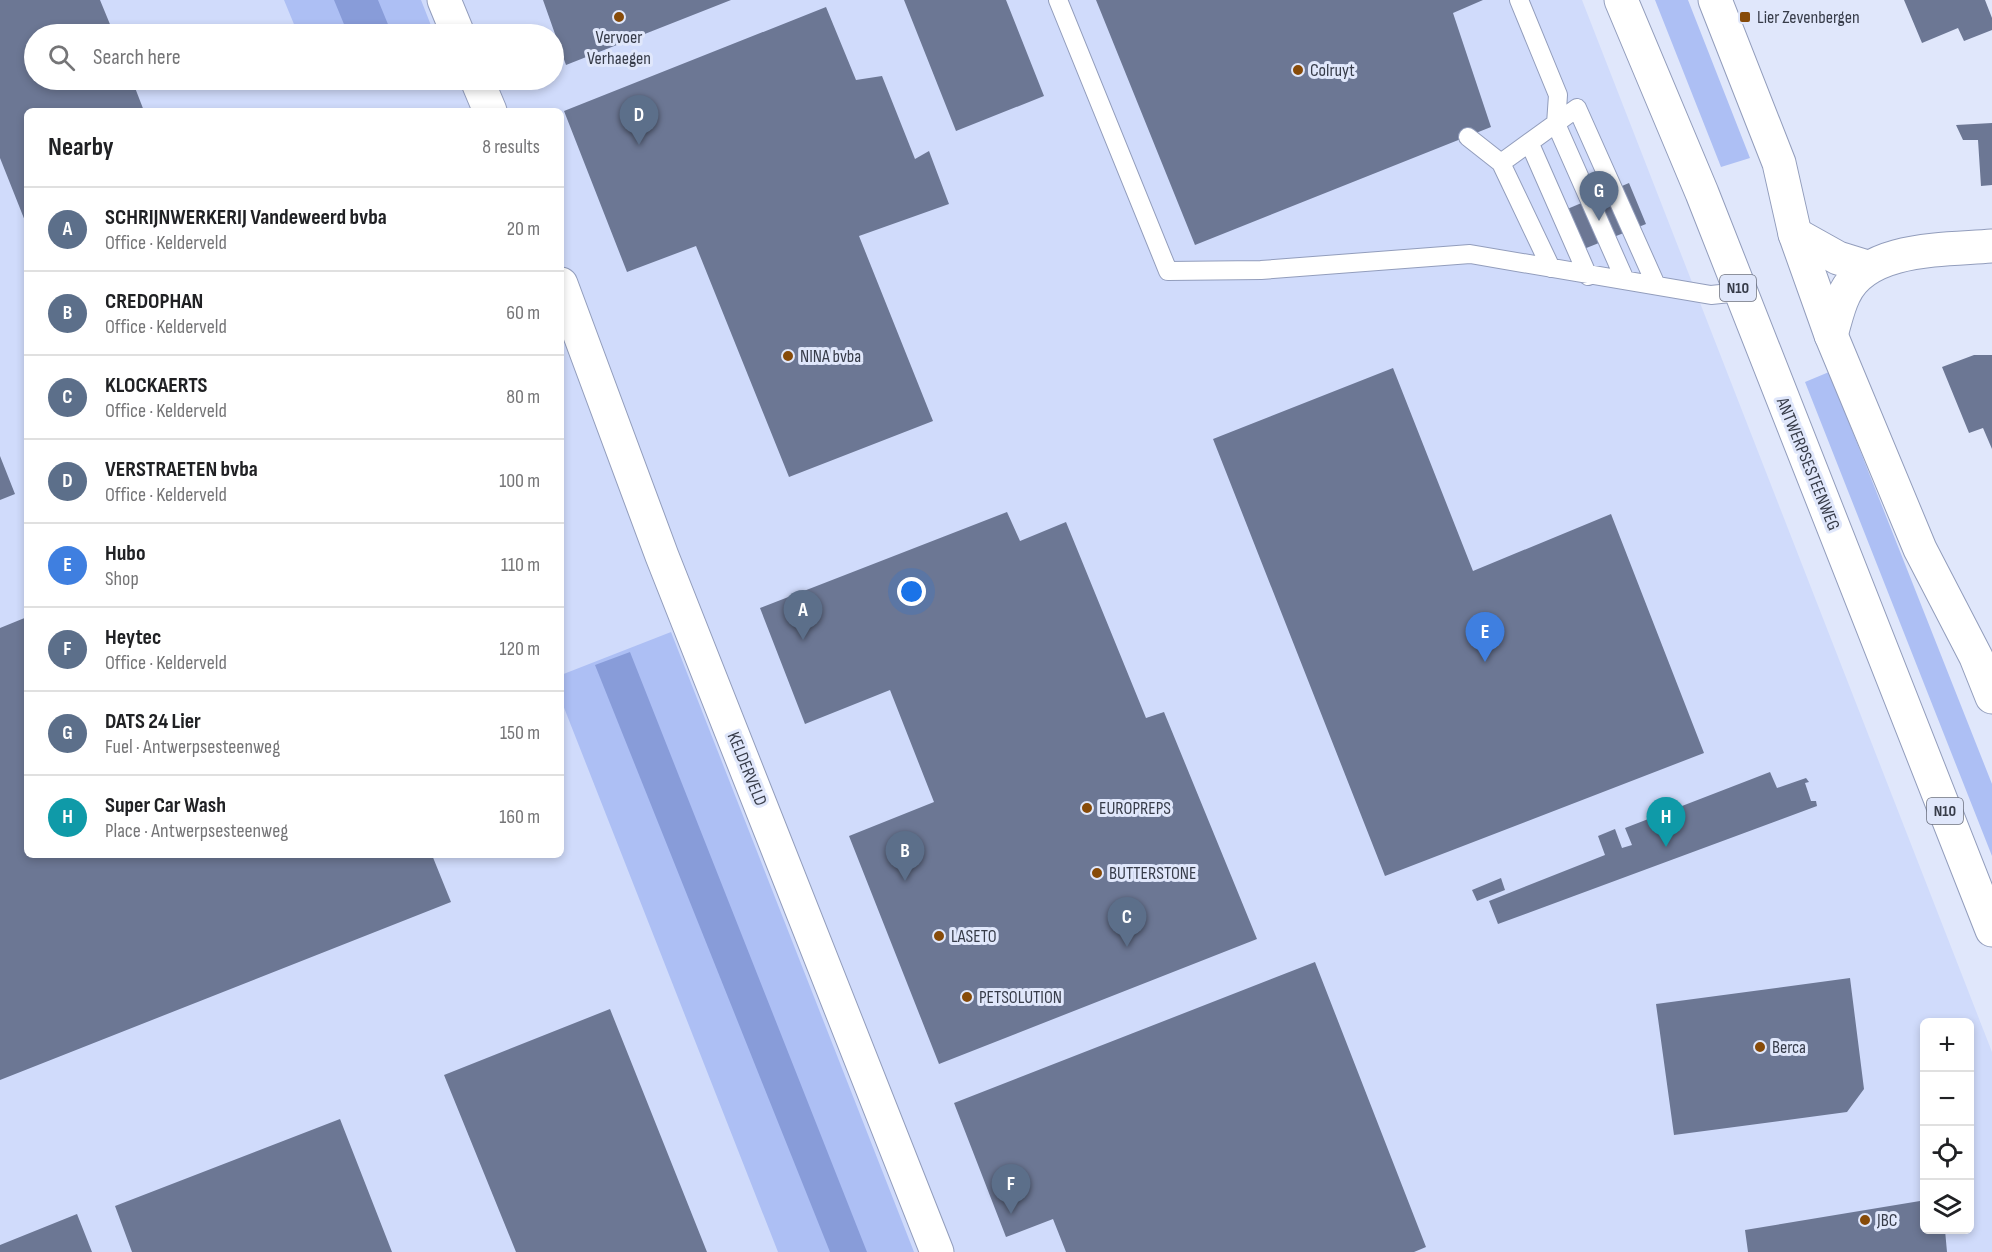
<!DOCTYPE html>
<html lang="en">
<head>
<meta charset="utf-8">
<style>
  :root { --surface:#fff; --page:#f2f2f2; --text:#202124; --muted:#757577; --line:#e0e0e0; --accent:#b45309 }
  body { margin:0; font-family:"Sofia Sans Condensed",sans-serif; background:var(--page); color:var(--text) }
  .controls { position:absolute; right:18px; bottom:18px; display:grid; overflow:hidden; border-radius:9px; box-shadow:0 3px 9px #0003 }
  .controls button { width:54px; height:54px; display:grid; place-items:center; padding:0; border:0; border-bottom:2px solid var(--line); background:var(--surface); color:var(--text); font:30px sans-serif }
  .you { position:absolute; left:912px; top:592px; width:21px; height:21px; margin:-15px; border:4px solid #fff; border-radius:50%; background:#1a73e8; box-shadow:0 0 0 9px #1a73e833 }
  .badge { display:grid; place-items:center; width:39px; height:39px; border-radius:50%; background:var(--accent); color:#fff; font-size:20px; font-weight:700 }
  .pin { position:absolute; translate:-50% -50px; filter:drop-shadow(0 2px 3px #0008) }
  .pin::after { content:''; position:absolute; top:32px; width:21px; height:18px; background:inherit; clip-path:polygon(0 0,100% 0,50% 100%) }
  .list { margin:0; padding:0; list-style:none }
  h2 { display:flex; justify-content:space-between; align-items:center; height:78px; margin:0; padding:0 24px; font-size:26px }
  h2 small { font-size:20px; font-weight:400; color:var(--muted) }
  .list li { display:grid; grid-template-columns:39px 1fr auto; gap:18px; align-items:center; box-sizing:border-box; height:84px; padding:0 24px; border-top:2px solid var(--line) }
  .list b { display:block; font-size:22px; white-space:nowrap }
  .list p { margin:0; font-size:20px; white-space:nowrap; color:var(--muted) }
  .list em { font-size:20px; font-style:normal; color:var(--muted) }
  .icon { flex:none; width:33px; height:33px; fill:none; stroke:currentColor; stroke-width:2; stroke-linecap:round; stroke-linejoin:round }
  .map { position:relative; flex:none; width:1992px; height:1252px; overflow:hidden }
  .search { position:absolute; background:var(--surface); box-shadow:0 3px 9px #0003; left:24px; top:24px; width:540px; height:66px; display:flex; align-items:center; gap:15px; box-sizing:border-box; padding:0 21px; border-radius:33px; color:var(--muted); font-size:22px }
  .panel { position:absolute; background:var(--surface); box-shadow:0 3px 9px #0003; left:24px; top:108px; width:540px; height:750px; border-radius:9px }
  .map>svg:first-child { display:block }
  .built { fill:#d0dbfb; fill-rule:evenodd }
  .green { fill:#adbff4 }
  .water { fill:#889cd9 }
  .building { fill:#6c7794 }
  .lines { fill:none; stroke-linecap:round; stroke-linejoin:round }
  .lane-casing { stroke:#929dbc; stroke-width:20 }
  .street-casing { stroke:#929dbc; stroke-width:35 }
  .primary-casing { stroke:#929dbc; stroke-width:35 }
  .lane { stroke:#fff; stroke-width:18 }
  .street { stroke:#fff; stroke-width:33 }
  .primary { stroke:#fff; stroke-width:33 }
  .poi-dot { fill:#874b09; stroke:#e0e7fb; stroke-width:2 }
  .labels { text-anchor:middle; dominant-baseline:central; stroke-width:6; stroke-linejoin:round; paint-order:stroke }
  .shield { fill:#e0e7fb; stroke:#6a6f7e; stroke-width:1.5 }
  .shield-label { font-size:16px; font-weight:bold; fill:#373c49 }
  .poi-label { font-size:18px; fill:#373c49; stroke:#e0e7fb; text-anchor:start }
  .street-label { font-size:18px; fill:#373c49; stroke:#e0e7fb }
</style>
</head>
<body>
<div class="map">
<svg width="1992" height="1252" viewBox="0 0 1992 1252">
  <rect width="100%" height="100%" fill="#e0e7fb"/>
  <path class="built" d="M 0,0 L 1582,0 L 1992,1052 L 1992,1252 L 0,1252 ZM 34,34 L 554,34 L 554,80 L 34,80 ZM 27,111 L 561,111 L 561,855 L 27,855 ZM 1924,1022 L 1970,1022 L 1970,1230 L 1924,1230 Z"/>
  <path class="green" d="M 284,0 L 421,0 L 434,33 L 298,34 Z
    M 1655,0 L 1688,0 L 1750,158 L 1721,167 Z
    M 1829,372 L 1992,784 L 1992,856 L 1805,382 Z
    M 671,632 L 914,1252 L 778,1252 L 561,700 L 561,675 Z"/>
  <path class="water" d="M 334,0 L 378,0 L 392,34 L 348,34 Z
    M 630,652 L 867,1252 L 830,1252 L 595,665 Z"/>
  <path class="building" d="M 0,0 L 100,0 L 114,34 L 34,34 L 34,80 L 132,80 L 144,111 L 27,111 L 27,226 L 0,158 Z
    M 543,0 L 731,0 L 566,65 Z
    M 904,0 L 1006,0 L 1044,96 L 956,131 Z
    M 1096,0 L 1483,0 L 1453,13 L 1491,127 L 1195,245 Z
    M 1904,0 L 1985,0 L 1992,18 L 1992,30 L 1964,41 L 1958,28 L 1922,43 Z
    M 826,7 L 856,80 L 882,76 L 915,159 L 929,151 L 949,204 L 859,236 L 933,421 L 789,477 L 696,246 L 627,272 L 564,111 Z
    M 1992,123 L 1992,185 L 1981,186 L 1978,140 L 1963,140 L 1956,125 Z
    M 1629,183 L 1646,224 L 1569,255 L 1553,215 Z
    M 1974,355 L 1992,355 L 1992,449 L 1983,428 L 1969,433 L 1942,367 Z
    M 1393,368 L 1473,571 L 1611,514 L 1704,753 L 1385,876 L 1213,439 Z
    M 0,456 L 15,494 L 0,500 Z
    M 1007,512 L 1020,541 L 1066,522 L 1146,718 L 1164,712 L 1257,939 L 939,1064 L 849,836 L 934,802 L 890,690 L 805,724 L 760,608 Z
    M 27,617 L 27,855 L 432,855 L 451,902 L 0,1080 L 0,628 Z
    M 1770,772 L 1777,788 L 1806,778 L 1809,782 L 1805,783 L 1811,801 L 1816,801 L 1817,806 L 1498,924 L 1489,901 L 1605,855 L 1598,836 L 1615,829 L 1622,848 L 1632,845 L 1625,828 Z
    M 1501,878 L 1505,890 L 1477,901 L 1472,890 Z
    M 1315,962 L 1426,1247 L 1414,1252 L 1066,1252 L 1053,1219 L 1006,1237 L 954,1103 Z
    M 1850,978 L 1864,1089 L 1847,1112 L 1674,1135 L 1656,1004 Z
    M 610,1009 L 707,1252 L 516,1252 L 444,1075 Z
    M 340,1119 L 392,1252 L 132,1252 L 115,1206 Z
    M 1920,1201 L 1920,1207 L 1924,1210 L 1924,1230 L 1945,1230 L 1947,1252 L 1748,1252 L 1745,1230 Z
    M 77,1214 L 92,1252 L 0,1252 L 0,1245 Z"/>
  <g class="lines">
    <g class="lane-casing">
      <path id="lane" d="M 1058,0 L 1168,271 L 1261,270 L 1470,254 L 1711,295 L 1740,292
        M 1519,0 L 1558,95 L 1556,124 L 1625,280
        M 1468,137 L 1501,163 L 1551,268
        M 1530,144 L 1588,276
        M 1501,163 L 1577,108 L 1656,285"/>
    </g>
    <g class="street-casing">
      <path id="street" d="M 444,0 L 458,34
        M 477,80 L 490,111
        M 1795,234 L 1838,258 L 1867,267
        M 561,284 L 662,556 L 937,1252
        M 1831,335 C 1835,322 1838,307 1844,295 C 1866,246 1946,250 1992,246"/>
    </g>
    <g class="primary-casing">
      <path id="primary" d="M 1621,0 L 1702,193 L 1992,930
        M 1715,0 L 1779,163 L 1795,234 L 1831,335 L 1920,549 L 1976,657 L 1992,697"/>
    </g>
    <use href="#lane" class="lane"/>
    <use href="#street" class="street"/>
    <use href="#primary" class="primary"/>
  </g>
  <g class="poi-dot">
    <circle cx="619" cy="17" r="6"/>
    <rect x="1739" y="11" width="12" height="12" rx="3"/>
    <circle cx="1298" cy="70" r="6"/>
    <circle cx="788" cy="356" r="6"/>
    <circle cx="1087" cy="808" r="6"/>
    <circle cx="1097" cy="873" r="6"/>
    <circle cx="939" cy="936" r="6"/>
    <circle cx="967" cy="997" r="6"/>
    <circle cx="1760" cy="1047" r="6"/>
    <circle cx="1865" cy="1220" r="6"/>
  </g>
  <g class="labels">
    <g class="shield">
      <rect x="1720" y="275" width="36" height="26" rx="4.5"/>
      <rect x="1927" y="798" width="36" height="26" rx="4.5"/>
    </g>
    <g class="shield-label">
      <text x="1738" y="288">N10</text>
      <text x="1945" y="811">N10</text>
    </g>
    <g class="poi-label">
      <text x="1757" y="17">Lier Zevenbergen</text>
      <text x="619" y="37" text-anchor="middle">Vervoer<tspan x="619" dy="21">Verhaegen</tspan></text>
      <text x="1310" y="70">Colruyt</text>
      <text x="800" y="356">NINA bvba</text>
      <text x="1099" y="808">EUROPREPS</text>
      <text x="1109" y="873">BUTTERSTONE</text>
      <text x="951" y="936">LASETO</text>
      <text x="979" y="997">PETSOLUTION</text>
      <text x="1772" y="1047">Berca</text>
      <text x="1877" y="1220">JBC</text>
    </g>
    <g class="street-label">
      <text transform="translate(1808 464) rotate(68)">ANTWERPSESTEENWEG</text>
      <text transform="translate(747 769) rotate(68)">KELDERVELD</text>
    </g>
  </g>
</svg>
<div class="controls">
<button>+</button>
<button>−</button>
<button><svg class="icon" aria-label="locate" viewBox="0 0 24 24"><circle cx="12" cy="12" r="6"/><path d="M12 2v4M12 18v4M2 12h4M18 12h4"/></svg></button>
<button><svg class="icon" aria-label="layers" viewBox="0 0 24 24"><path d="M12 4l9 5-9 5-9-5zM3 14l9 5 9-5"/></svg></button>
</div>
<div class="you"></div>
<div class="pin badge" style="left:803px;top:640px;background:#5c6f8a">A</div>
<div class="pin badge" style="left:905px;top:881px;background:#5c6f8a">B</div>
<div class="pin badge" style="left:1127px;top:947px;background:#5c6f8a">C</div>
<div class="pin badge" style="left:639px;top:145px;background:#5c6f8a">D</div>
<div class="pin badge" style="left:1485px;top:662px;background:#3f7fe0">E</div>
<div class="pin badge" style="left:1011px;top:1214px;background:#5c6f8a">F</div>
<div class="pin badge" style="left:1599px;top:221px;background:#5c6f8a">G</div>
<div class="pin badge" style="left:1666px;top:847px;background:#0f9aa8">H</div>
<div class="search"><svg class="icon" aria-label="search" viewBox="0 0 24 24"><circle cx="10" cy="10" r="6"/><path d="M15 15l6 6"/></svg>Search here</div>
<section class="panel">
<h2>Nearby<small>8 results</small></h2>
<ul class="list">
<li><span class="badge" style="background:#5c6f8a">A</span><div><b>SCHRIJNWERKERIJ Vandeweerd bvba</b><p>Office · Kelderveld</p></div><em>20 m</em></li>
<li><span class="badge" style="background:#5c6f8a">B</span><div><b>CREDOPHAN</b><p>Office · Kelderveld</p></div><em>60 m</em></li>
<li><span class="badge" style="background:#5c6f8a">C</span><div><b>KLOCKAERTS</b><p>Office · Kelderveld</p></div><em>80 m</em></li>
<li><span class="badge" style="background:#5c6f8a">D</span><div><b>VERSTRAETEN bvba</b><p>Office · Kelderveld</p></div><em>100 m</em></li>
<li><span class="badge" style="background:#3f7fe0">E</span><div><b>Hubo</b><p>Shop</p></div><em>110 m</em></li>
<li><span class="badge" style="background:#5c6f8a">F</span><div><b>Heytec</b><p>Office · Kelderveld</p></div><em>120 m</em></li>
<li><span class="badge" style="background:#5c6f8a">G</span><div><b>DATS 24 Lier</b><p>Fuel · Antwerpsesteenweg</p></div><em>150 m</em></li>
<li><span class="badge" style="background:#0f9aa8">H</span><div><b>Super Car Wash</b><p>Place · Antwerpsesteenweg</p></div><em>160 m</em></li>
</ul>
</section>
</div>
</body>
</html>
